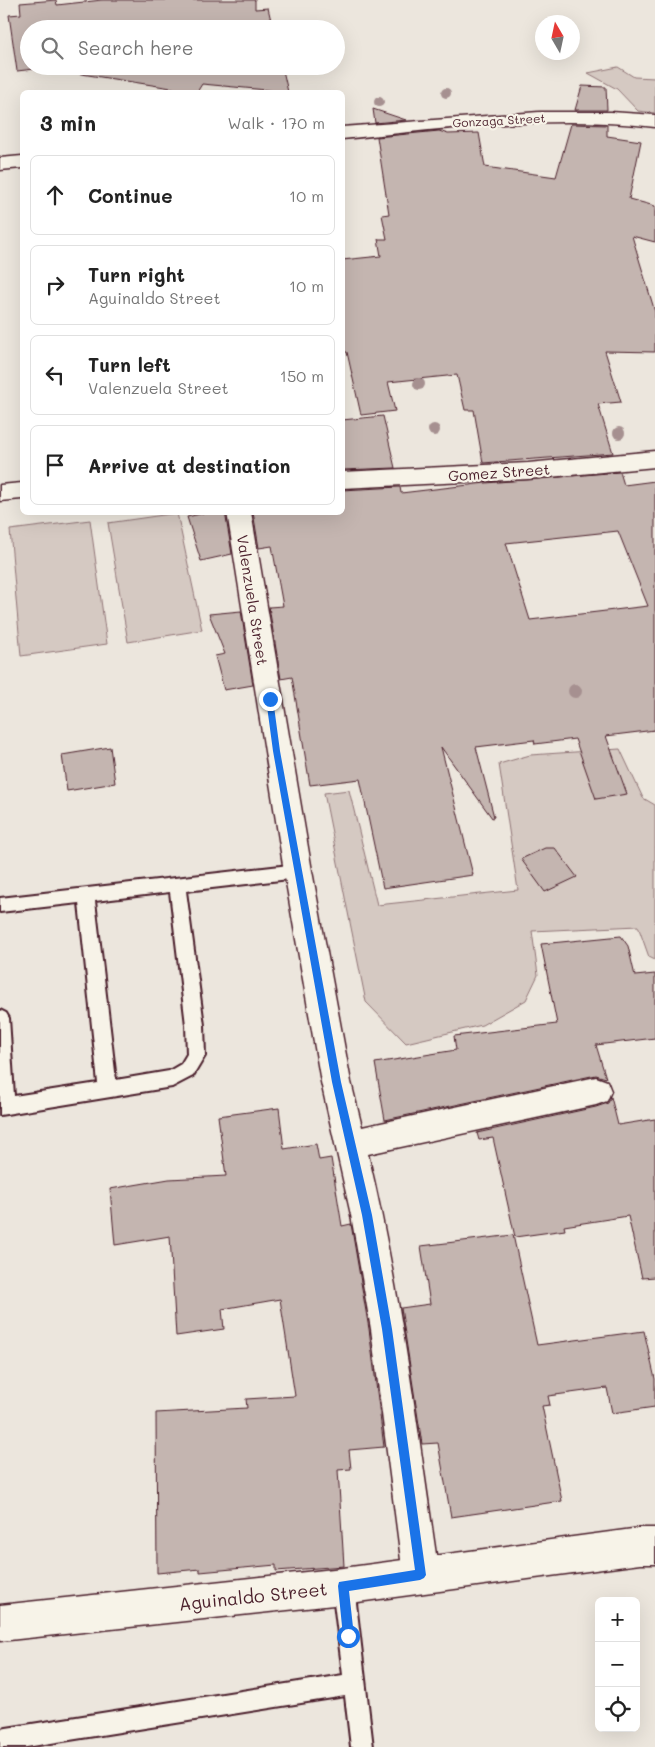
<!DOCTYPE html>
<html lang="en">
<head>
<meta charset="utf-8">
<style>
  :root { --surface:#fff; --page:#f2f2f2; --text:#222; --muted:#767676; --line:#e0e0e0 }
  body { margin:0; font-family:Mali,sans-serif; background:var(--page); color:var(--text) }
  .controls { position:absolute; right:15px; bottom:15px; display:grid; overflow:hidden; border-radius:8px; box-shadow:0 5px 20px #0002 }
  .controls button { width:45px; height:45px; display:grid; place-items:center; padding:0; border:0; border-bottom:1px solid var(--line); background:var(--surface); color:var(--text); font:25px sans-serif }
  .compass { position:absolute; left:535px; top:15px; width:45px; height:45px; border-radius:50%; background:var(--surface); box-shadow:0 5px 20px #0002; rotate:351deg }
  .stop { position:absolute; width:15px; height:15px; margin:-11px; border:4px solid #1a73e8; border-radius:50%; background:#fff }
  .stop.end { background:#1a73e8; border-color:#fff; box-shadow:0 1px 5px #0008 }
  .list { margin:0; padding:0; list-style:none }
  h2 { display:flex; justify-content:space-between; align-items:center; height:65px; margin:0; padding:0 20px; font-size:21px }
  h2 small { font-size:16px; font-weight:400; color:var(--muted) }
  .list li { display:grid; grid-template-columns:32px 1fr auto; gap:15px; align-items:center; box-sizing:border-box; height:80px; margin:0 10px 10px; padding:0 10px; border:1px solid var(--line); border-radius:8px }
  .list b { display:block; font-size:19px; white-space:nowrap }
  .list p { margin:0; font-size:16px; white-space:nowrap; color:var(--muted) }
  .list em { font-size:16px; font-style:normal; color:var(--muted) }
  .icon { flex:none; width:28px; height:28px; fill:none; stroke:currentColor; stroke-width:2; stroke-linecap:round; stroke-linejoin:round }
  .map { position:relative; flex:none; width:655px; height:1747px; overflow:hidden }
  .search { position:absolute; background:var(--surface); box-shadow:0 5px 20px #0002; left:20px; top:20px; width:325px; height:55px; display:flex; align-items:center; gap:12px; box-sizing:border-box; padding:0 18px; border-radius:28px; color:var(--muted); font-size:19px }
  .panel { position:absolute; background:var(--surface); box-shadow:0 5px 20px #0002; left:20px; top:90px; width:325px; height:425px; border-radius:8px }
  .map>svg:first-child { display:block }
  .green { fill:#d5c9c2; stroke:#907476 }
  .building { fill:#c4b5b0; stroke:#4a1f2b; fill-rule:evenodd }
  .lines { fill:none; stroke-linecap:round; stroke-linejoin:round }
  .service-casing { stroke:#4a1f2b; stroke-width:4 }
  .minor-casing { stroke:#4a1f2b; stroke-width:3 }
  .tertiary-casing { stroke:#4a1f2b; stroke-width:3 }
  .secondary-casing { stroke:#4a1f2b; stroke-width:3 }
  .service { fill:#f7f3e8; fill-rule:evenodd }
  .minor { fill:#f7f3e8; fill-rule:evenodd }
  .tertiary { fill:#f7f3e8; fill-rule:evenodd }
  .secondary { fill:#f7f3e8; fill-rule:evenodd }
  .tree { fill:#a69090 }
  .route { fill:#1a73e8 }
  .labels { text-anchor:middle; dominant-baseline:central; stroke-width:4.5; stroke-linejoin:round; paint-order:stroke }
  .far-street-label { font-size:12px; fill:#4a1f2b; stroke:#f7f3e8 }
  .street-label { font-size:15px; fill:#4a1f2b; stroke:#f7f3e8 }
  .near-street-label { font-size:18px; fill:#4a1f2b; stroke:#f7f3e8 }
</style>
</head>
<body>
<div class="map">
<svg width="655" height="1747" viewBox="0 0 655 1747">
  <rect width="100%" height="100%" fill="#ece6dd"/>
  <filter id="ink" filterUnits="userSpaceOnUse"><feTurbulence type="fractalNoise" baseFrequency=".02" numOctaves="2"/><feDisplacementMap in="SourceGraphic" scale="10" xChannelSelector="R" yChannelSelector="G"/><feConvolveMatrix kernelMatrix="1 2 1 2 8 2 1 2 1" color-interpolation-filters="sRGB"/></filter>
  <g filter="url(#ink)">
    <path class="green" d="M 618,67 L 634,77 L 655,78 L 655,113 L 638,111 L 617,89 L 588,73 Z
      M 177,513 L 202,630 L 128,642 L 108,523 Z
      M 90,520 L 107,644 L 21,656 L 10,530 Z
      M 620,749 L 643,798 L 655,805 L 655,960 L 649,957 L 638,926 L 532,931 L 538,975 L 526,1000 L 482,1025 L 406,1043 L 366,1002 L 324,793 L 349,790 L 377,905 L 518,890 L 499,764 L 530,755 Z"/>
    <path class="building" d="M 56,0 L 57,5 L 102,0 L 255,0 L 255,9 L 268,8 L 273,29 L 29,29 L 29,66 L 282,66 L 288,92 L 202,84 L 197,92 L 43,68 L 17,71 L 9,15 L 21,14 L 20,3 Z
      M 582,86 L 606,87 L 607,110 L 575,110 Z
      M 373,109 L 406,120 L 375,123 Z
      M 571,124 L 607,125 L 607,136 L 641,141 L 629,199 L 655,206 L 655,242 L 632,236 L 655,312 L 655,352 L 605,351 L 621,402 L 598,404 L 613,453 L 483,463 L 474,410 L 465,410 L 457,375 L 388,382 L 395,411 L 361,415 L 347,352 L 342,352 L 342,260 L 381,256 L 378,239 L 387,239 L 382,215 L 389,214 L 377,137 L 439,131 L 448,134 L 479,133 L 485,167 L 556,177 Z
      M 383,416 L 395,468 L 342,470 L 342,420 Z
      M 620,472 L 624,485 L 655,481 L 655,730 L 606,736 L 627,794 L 596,799 L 575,739 L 535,744 L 534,740 L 476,747 L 494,817 L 492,818 L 441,747 L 473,875 L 383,888 L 360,779 L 310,785 L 292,677 L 281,679 L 269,607 L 283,606 L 272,546 L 259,548 L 253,512 L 342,512 L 342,490 L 400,487 L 401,493 L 486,483 ZM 618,531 L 648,606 L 530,620 L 506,543 Z
      M 209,512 L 225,512 L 232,554 L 201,561 L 187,517 Z
      M 241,611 L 253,685 L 224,690 L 215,656 L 225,654 L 209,614 Z
      M 110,747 L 115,783 L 67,791 L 62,755 Z
      M 545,848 L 555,848 L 577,877 L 545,892 L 521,859 Z
      M 621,936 L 628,946 L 635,976 L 655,974 L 655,1038 L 596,1045 L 606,1078 L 596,1075 L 385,1120 L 375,1063 L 456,1050 L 454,1036 L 557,1024 L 541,944 Z
      M 611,1097 L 618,1125 L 655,1119 L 655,1277 L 642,1278 L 628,1216 L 564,1226 L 565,1230 L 515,1237 L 493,1138 L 479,1140 L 477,1133 L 596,1107 L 608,1103 Z
      M 279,1108 L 284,1149 L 316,1144 L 319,1160 L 331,1158 L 342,1226 L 351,1224 L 369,1329 L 384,1447 L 349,1450 L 351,1469 L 338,1470 L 344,1566 L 276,1571 L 276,1565 L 200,1572 L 200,1569 L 157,1573 L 156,1413 L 247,1408 L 246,1399 L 295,1396 L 280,1299 L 222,1309 L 224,1329 L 176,1336 L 170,1236 L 115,1245 L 110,1189 L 169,1179 L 226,1176 L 218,1116 Z
      M 513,1235 L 537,1345 L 644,1331 L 655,1379 L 655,1407 L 612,1413 L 607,1388 L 548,1396 L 550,1405 L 542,1406 L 562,1501 L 451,1517 L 438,1443 L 422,1444 L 401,1308 L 430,1304 L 421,1246 Z"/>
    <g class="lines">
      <g class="service-casing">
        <path id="service" d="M 298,864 L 304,866 L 306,871 L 304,876 L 298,878 L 186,891 L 204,1025 L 205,1056 L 193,1076 L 172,1087 L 0,1115 L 0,1010 L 6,1013 L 9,1018 L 14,1096 L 98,1083 L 79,903 L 0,912 L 0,898 ZM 170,892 L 186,1025 L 187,1054 L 181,1064 L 169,1071 L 116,1080 L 95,901 Z
          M 343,1575 L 350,1579 L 354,1586 L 373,1747 L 351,1747 L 345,1696 L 26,1747 L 0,1747 L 0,1729 L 343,1675 L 332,1586 L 336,1579 Z"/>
      </g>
      <g class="minor-casing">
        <path id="minor" d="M 227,512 L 251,512 L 312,871 L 351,1082 L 362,1127 L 596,1077 L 607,1081 L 611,1091 L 607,1101 L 596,1105 L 368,1154 C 401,1292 418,1434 439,1575 L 434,1588 L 421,1593 L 408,1588 L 403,1575 L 371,1329 L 351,1215 L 321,1082 L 284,871 Z"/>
      </g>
      <g class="tertiary-casing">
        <path id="tertiary" d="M 640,1528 L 655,1528 L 655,1564 L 640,1564 L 343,1604 L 0,1641 L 0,1605 L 343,1568 Z"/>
      </g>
      <g class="secondary-casing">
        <path id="secondary" d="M 539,112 L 611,112 L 655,115 L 655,127 C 552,114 445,129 342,139 L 342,127 Z
          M 22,156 L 22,168 L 0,170 L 0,158 Z
          M 655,451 L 655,467 L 528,479 L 342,488 L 342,472 L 528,463 Z
          M 22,483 L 22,499 L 0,501 L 0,485 Z"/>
      </g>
      <use href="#service" class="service"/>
      <use href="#minor" class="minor"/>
      <use href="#tertiary" class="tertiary"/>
      <use href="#secondary" class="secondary"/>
    </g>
    <g class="tree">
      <circle cx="446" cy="93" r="5"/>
      <circle cx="379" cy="102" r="5"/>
      <circle cx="419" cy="384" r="6"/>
      <circle cx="434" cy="430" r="6"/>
      <circle cx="619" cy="433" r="6"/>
      <circle cx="575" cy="691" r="7"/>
    </g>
  </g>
  <path class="route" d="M 270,696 L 273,699 L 280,751 L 341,1082 L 372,1215 L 392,1329 L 426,1575 L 424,1578 L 420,1580 L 349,1591 L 354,1636 L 352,1640 L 348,1642 L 345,1640 L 343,1636 L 338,1586 L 339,1582 L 415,1570 L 382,1329 L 362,1215 L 332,1082 L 273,751 L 266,699 Z"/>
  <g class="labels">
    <g class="far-street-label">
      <text transform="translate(499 120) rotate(-3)">Gonzaga Street</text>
    </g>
    <g class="street-label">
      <text transform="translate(499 472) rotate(-4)">Gomez Street</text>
      <text transform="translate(253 600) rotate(81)">Valenzuela Street</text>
    </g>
    <g class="near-street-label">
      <text transform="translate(253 1596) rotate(-6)">Aguinaldo Street</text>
    </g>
  </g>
</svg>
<div class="controls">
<button>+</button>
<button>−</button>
<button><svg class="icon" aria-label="locate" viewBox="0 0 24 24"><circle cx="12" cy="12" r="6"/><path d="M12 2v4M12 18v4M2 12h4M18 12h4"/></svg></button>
</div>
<svg class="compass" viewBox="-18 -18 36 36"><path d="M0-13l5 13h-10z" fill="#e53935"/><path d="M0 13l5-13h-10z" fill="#767676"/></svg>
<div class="stop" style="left:348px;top:1636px"></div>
<div class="stop end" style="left:270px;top:699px"></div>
<div class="search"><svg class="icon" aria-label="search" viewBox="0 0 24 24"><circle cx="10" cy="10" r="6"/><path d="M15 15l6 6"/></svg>Search here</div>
<section class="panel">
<h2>3 min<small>Walk · 170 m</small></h2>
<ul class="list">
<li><svg class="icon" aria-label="ahead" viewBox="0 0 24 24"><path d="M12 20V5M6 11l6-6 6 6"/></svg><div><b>Continue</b></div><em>10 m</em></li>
<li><svg class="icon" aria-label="right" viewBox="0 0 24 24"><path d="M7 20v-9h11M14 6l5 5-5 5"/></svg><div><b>Turn right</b><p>Aguinaldo Street</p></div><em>10 m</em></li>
<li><svg class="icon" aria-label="left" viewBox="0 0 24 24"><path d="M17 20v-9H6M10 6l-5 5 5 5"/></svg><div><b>Turn left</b><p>Valenzuela Street</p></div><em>150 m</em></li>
<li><svg class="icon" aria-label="arrive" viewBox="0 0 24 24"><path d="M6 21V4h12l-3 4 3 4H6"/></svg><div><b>Arrive at destination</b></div></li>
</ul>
</section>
</div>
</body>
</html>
